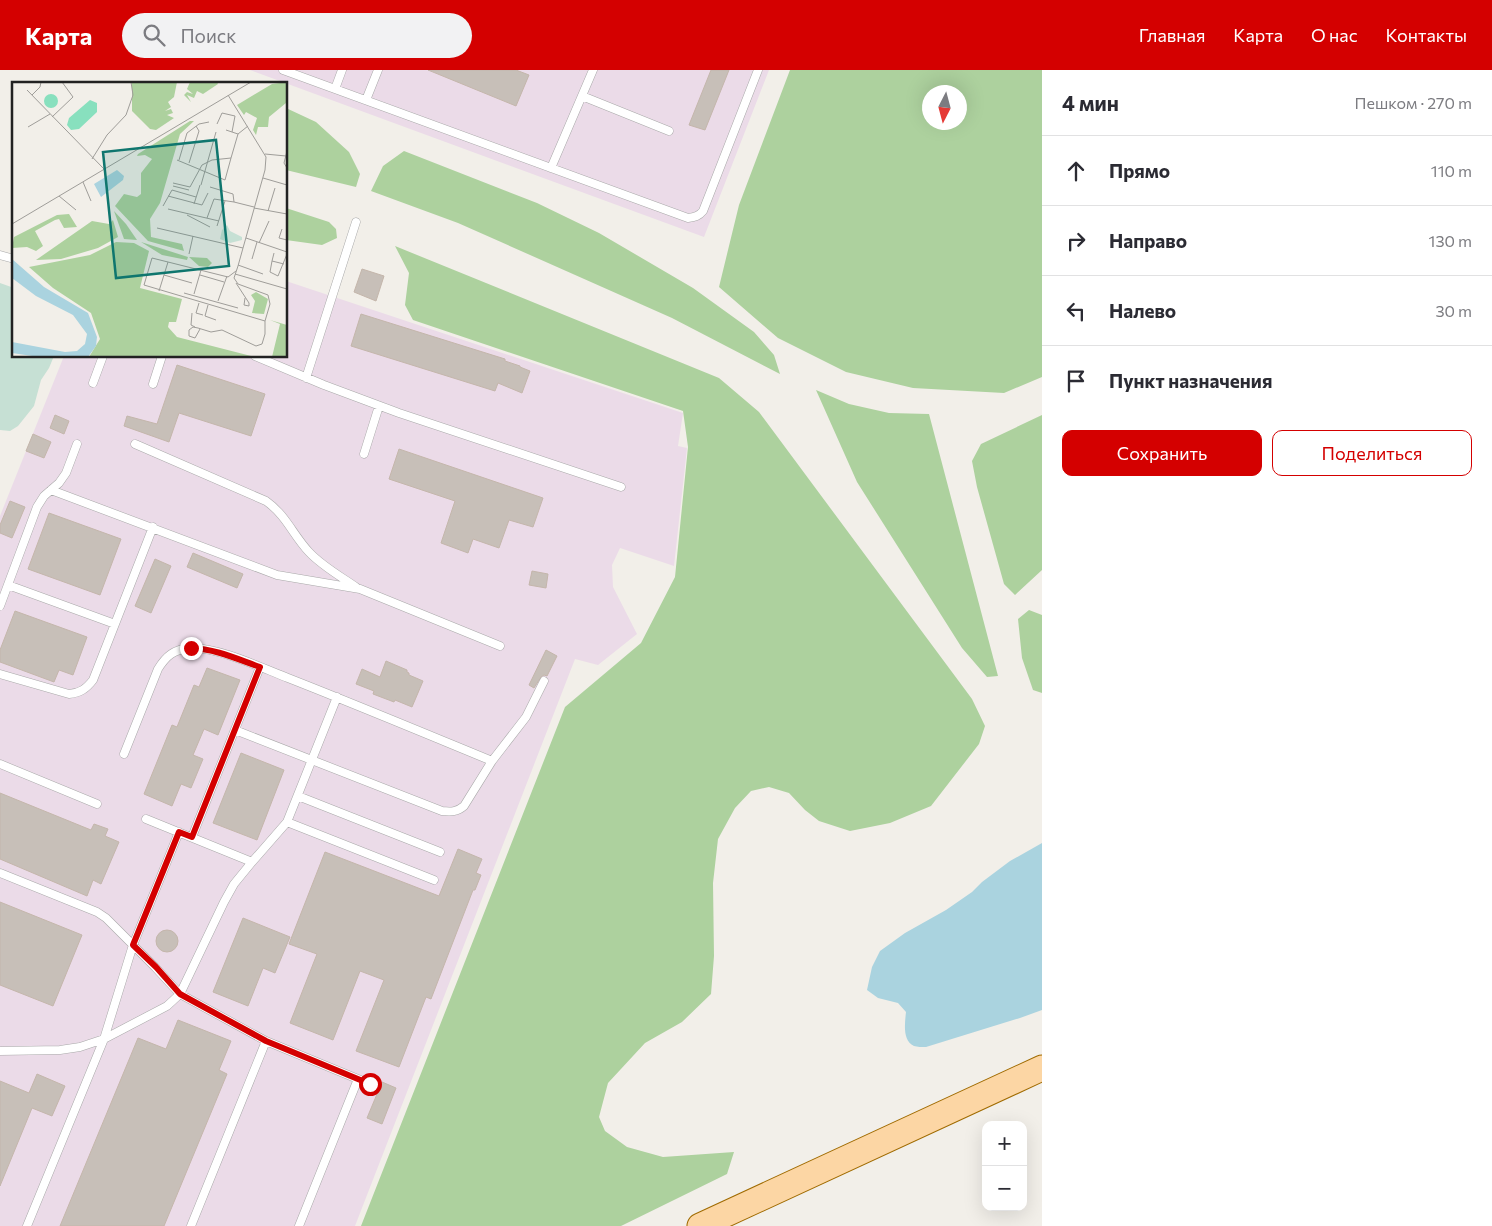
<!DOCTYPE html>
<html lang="ru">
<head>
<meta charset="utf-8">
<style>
  :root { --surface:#fff; --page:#f2f2f3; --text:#2b2b33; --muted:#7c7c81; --line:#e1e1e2; --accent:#d40000 }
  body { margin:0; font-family:Commissioner,sans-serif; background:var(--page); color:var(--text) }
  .controls { position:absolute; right:15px; bottom:15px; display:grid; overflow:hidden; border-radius:10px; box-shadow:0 5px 20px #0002 }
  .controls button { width:45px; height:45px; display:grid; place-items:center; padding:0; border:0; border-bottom:1px solid var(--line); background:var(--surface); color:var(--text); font:25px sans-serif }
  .compass { position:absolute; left:922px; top:15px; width:45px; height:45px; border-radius:50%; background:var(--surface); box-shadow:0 5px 20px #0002; rotate:186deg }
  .stop { position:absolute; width:15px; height:15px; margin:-11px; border:4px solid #d40000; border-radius:50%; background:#fff }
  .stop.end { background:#d40000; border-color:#fff; box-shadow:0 1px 5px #0008 }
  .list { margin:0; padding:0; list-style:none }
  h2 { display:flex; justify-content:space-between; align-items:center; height:65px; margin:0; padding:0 20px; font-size:21px }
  h2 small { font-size:16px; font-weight:400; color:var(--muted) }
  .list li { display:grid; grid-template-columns:32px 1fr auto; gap:15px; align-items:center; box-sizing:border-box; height:70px; padding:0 20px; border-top:1px solid var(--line) }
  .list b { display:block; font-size:19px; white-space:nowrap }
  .list em { font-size:16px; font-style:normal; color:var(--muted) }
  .actions { display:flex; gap:10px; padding:15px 20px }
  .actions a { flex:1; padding:11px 0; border:1px solid var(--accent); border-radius:10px; text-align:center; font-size:18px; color:var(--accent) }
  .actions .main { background:var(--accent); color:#fff }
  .icon { flex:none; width:28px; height:28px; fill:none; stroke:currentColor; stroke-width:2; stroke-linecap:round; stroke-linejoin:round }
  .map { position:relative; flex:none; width:1042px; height:1156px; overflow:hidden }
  header { display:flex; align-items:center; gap:30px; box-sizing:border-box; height:70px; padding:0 25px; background:var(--accent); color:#fff }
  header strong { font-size:24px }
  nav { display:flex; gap:28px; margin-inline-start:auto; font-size:18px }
  .search { width:350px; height:45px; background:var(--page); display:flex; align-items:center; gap:12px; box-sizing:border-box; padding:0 18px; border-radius:28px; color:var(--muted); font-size:19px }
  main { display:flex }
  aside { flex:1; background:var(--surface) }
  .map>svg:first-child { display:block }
  .industrial { fill:#ebdbe8 }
  .forest { fill:#add19e; fill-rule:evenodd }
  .wetland { fill:#c6e0d4 }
  .water { fill:#aad3df }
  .building { fill:#c7bfb8; stroke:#c4b6ab }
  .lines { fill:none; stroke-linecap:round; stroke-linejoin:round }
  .lane-casing { stroke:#a9a9a9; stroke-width:9 }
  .primary-casing { stroke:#a06b00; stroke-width:27 }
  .lane { stroke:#fff; stroke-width:8 }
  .primary { stroke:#fcd6a4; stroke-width:25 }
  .route { stroke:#d40000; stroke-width:6 }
  .inset-road { fill:none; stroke:#9f9d99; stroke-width:1 }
  .view { fill:#0f766e; fill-opacity:0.15; stroke:#0f766e; stroke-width:2.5 }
  .inset-edge { fill:none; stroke:#222; stroke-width:2.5 }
</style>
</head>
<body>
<header>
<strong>Карта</strong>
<div class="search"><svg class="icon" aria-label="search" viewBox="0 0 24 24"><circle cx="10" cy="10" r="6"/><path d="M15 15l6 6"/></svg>Поиск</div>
<nav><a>Главная</a><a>Карта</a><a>О нас</a><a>Контакты</a></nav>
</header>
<main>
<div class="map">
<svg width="1042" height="1156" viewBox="0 0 1042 1156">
  <rect width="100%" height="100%" fill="#f2efe9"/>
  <path class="industrial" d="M 250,0 L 769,0 L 704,167 Z
    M 286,211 L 683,343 L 678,376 L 687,378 L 674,496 L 620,478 L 612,495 L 613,517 L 637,564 L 598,595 L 575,589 L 355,1156 L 0,1156 L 0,446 L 64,286 L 286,286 Z"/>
  <path class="forest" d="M 790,0 L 1042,0 L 1042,307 L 1004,323 L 913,318 L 846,302 L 778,268 L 719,217 L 739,135 ZM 929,22 L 959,22 L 959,52 L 929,52 Z
    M 286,38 L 316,52 L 349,82 L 360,104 L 356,117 L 286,100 Z
    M 404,81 L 537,133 L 599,163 L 693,218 L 754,262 L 774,285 L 780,304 L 672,248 L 458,153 L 371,121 L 383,96 Z
    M 286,138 L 329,152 L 336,159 L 337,168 L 322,175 L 286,170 Z
    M 395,176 L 719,308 L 759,342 L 972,629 L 985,656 L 979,674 L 931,736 L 890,753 L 850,761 L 819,751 L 805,740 L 789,723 L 769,717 L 751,721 L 735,738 L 718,769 L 713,813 L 714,886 L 711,924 L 682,952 L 645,973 L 608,1013 L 599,1047 L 605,1061 L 627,1077 L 663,1087 L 734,1082 L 727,1104 L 621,1156 L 361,1156 L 565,637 L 641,573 L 675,507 L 688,377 L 683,341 L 413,250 L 405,235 L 409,203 Z
    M 816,320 L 849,334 L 889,343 L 929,344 L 998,606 L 987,607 L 962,578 L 857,412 Z
    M 1042,345 L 1042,500 L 1015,525 L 1004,514 L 977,417 L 972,391 L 981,374 Z
    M 1029,540 L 1042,545 L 1042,623 L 1033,620 L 1022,588 L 1018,549 Z"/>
  <path class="wetland" d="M 0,213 L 14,218 L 14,286 L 54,286 L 49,298 L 41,310 L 34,336 L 18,356 L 10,361 L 0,360 Z"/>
  <path class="water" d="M 1042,773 L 1042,940 L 1020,948 L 926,977 C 922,977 917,977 914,976 C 902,971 905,952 906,942 L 898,933 L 878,928 L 867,920 L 872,897 L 880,881 L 905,863 L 946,840 L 972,822 L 982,812 L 1010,791 Z"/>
  <path class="building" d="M 428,0 L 516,0 L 529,5 L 516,36 Z
    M 711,0 L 729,0 L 705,60 L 689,55 Z
    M 362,199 L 384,206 L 376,231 L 354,222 Z
    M 361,244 L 505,289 L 505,291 L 520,296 L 520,297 L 530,301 L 522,323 L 498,313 L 495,321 L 351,276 Z
    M 177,295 L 265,324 L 251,366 L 179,343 L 169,372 L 124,356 L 127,346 L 157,354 Z
    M 55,345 L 69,351 L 64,364 L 50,358 Z
    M 33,364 L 51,372 L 44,388 L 26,381 Z
    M 399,379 L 543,428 L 533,457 L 509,450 L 499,478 L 473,469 L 468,483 L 441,473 L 455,431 L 389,409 Z
    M 10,431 L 25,437 L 12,468 L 0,463 L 0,455 Z
    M 49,443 L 121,469 L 100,525 L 28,499 Z
    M 193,483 L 243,504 L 237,518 L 187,497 Z
    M 155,489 L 171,496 L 151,543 L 135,536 Z
    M 532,501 L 548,504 L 546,518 L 529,515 Z
    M 15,541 L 87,567 L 73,605 L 59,600 L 54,612 L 0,592 L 0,580 Z
    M 546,580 L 557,586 L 547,606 L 544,605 L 541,607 L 534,618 L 529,615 Z
    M 386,591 L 407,600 L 407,602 L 409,603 L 409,605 L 423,611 L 412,637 L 395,630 L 394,632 L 373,624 L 374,621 L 356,614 L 362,599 L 380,607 Z
    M 207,598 L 240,610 L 218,665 L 204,659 L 193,685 L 203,689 L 191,718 L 181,714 L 172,736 L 144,724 L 172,655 L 177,657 L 194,615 L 199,617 Z
    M 241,683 L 284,700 L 257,770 L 213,753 Z
    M 0,723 L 91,760 L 94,754 L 108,759 L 105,766 L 119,772 L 101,814 L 93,810 L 87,826 L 0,789 Z
    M 458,779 L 482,789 L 476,803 L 481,805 L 475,820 L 473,820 L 431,929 L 426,927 L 399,997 L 356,981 L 384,910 L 360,901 L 333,970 L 290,953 L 317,884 L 289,874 L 325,782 L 439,826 Z
    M 0,832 L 82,865 L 53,936 L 0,915 Z
    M 243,848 L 290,867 L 275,903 L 263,898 L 248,936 L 213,922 Z
    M156 871a11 11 0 1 1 22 0a11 11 0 1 1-22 0Z
    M 178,950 L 231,971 L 219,1000 L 227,1004 L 164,1156 L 60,1156 L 138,968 L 166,979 Z
    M 37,1004 L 65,1016 L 52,1046 L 32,1038 L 0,1116 L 0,1011 L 29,1023 Z
    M 382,1012 L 396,1018 L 382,1054 L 367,1048 Z"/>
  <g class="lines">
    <g class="lane-casing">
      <path id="lane" d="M 283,0 L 688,148 C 695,147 699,146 703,141 L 758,0
        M 335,19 L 342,0
        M 582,26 L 669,61
        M 366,30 L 378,0
        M 551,98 L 593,0
        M 0,185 L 14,189
        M 255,286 L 324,315 L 399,343 L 621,417
        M 306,308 L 356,152
        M 93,313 L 103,286
        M 153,314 L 162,286
        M 135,374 L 266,431 C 286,445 293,465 309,482 C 322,496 340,506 356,517
        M 364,384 L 379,336
        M 51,420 L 277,505 L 360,519 L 500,576
        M 8,515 L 115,554
        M 0,536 L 37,437 L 44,426 L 59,413 L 66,403 L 77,374
        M 0,604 L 69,624 C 80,623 86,619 93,610 L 153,457
        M 235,660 L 442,741 C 451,742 457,742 464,736 L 492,691 L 526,647 L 544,611
        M 124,684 L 158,599 C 166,586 174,579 191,578 C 218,577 262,598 288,608 C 357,635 424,663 492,691
        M 0,694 L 97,734
        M 298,726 L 440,782
        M 146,749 L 252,792
        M 287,752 L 337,627
        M 192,767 L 260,597
        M 0,803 L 97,842 L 106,848 L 155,897 L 180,924 L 266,971 L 370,1014
        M 0,981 L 60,980 L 80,977 L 104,969 L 167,936 L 180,924 L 224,832 L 234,814 L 252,792 L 287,752 L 434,810
        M 27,1156 L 104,969 L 133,875 L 179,762
        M 191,1156 L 266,971
        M 299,1156 L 358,1009"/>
    </g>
    <g class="primary-casing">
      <path id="primary" d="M 700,1156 L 1042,998"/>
    </g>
    <use href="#lane" class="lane"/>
    <use href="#primary" class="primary"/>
  </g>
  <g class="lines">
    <path class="route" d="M 191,578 C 216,579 237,589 260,597 L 192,767 L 179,762 L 133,875 L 156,897 L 180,924 L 266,971 L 370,1014"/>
  </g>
  <g transform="translate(12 12)">
    <rect width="275" height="275" fill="#f2efe9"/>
    <path d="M 120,0 L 165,0 L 162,15 L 156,20 L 159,25 L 153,29 L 159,27 L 161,31 L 155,33 L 162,36 L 144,48 L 138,47 L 120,29 ZM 178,0 L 205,0 L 206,2 L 191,12 L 185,9 L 182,16 L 175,13 L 179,20 L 172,13 L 175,10 L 181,12 L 175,7 ZM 275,0 L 274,21 L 257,35 L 256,45 L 246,45 L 244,53 L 241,48 L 245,36 L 234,30 L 232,33 L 225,23 L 260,2 ZM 178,39 L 182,39 L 168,52 L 148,121 L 138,137 L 139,155 L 170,162 L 172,169 L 136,159 L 103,124 L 112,112 L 125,115 L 129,112 L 129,91 L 140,77 L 133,73 L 125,74 L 126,72 ZM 102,129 L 114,142 L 125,158 L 112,157 ZM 57,132 L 65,145 L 52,146 L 47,137 L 43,138 L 23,149 L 31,164 L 24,169 L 15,165 L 0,166 L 2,155 L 45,133 ZM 101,138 L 106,155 L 86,166 L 49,177 L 24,178 L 80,139 L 97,142 ZM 104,160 L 122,161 L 137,169 L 128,206 L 170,217 L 164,240 L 157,240 L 156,245 L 165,255 L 243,275 L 77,275 L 88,257 L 79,231 L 41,206 L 17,185 L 78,173 ZM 129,160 L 176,175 L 175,178 L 150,173 ZM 177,175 L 195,176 L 200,181 L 196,185 L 187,184 ZM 244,210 L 256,217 L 252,232 L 240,231 L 243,219 L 239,213 ZM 258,238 L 275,243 L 275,275 L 260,275 L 268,242 Z" fill="#add19e"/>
    <path d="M 215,143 L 218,149 L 230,155 L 230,158 L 218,161 L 208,157 L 210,148 Z" fill="#c6e0d4"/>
    <path d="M32 19a7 7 0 1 1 14 0a7 7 0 1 1-14 0ZM 78,18 L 85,21 L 85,30 L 67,47 L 59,48 L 55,43 L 57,36 Z" fill="#88e0be"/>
    <path d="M 105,88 L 112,94 L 111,98 L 89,115 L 82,102 ZM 0,177 L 32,205 L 76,231 L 85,255 L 84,264 L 76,275 L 27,275 L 0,271 L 0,260 L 53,270 L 65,269 L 73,262 L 75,252 L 61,233 L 24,214 L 0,196 Z" fill="#aad3df"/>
    <path class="inset-road" d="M 15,8 L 92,87M 20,13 L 28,5 L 29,0M 216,13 L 254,75 L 253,88 L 231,166 L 226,184 L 222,196 L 226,202 L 256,213 L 258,222 L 253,239 L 132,203 L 140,176 L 216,195 L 224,189M 40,35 L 61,15 L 50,0M 205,42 L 210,31 L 223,34 L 220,50M 16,45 L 38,32M 214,48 L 226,52 L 236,44M 275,69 L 272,81 L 275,86M 253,72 L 274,74M 80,77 L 95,53 L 114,33 L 121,13 L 119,0M 165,78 L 213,98 L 219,76M 167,78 L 175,51 L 187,42 L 197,40M 177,81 L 187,49 L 184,44M 251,96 L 275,103M 71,100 L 79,119M 161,101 L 178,105 L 190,83 L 200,78 L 219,76 L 226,52M 189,103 L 204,50M 161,104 L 177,108M 198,105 L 221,112 L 222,120 L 242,125M 47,114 L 64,128M 156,114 L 190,123 L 196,111M 182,122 L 188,103M 151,124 L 160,108 L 184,115M 242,126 L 275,132M 156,127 L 207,139M 256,129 L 263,106M 175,133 L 198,145M 195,136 L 202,117 L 222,120M 0,142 L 239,0M 205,144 L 213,119M 145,146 L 231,166M 270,147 L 267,156 L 275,158M 234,156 L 275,170M 247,161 L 257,139M 262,171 L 260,179 L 272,182M 177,172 L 181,154M 240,177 L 245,160M 260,179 L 258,190 L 266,194 L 275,172M 226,183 L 251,192M 223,192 L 275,207M 152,193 L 180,201M 188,193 L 212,200M 224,201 L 237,221 L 237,224 L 232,223 L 233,216M 147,209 L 156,180M 172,211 L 226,226M 182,212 L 189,188M 206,219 L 215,194M 187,221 L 184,231 L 191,233M 196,223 L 193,234 L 204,238M 180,231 L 179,243 L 183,245M 188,247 L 183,256 L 177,254 L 177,248 L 181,245 L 186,246 L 199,250 L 210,248 L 244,264 L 250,262 L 253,252 L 253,239"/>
    <path class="view" d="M 204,58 L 217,184 L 104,196 L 91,70 Z"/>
    <rect width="275" height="275" class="inset-edge"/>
  </g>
</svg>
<div class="controls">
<button>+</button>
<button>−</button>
</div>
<svg class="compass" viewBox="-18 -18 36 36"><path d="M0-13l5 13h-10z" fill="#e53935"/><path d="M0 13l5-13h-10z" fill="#7c7c81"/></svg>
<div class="stop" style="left:370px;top:1014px"></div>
<div class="stop end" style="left:191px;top:578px"></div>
</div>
<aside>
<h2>4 мин<small>Пешком · 270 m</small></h2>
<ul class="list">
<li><svg class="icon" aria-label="ahead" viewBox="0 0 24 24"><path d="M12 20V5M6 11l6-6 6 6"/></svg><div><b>Прямо</b></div><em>110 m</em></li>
<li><svg class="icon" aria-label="right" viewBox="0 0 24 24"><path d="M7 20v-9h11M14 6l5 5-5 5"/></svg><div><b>Направо</b></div><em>130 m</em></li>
<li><svg class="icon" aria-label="left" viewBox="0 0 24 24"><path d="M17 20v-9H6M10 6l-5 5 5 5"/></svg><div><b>Налево</b></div><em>30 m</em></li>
<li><svg class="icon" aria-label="arrive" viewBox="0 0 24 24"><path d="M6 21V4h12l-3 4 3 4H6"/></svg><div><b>Пункт назначения</b></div></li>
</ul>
<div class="actions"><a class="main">Сохранить</a><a>Поделиться</a></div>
</aside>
</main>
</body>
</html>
